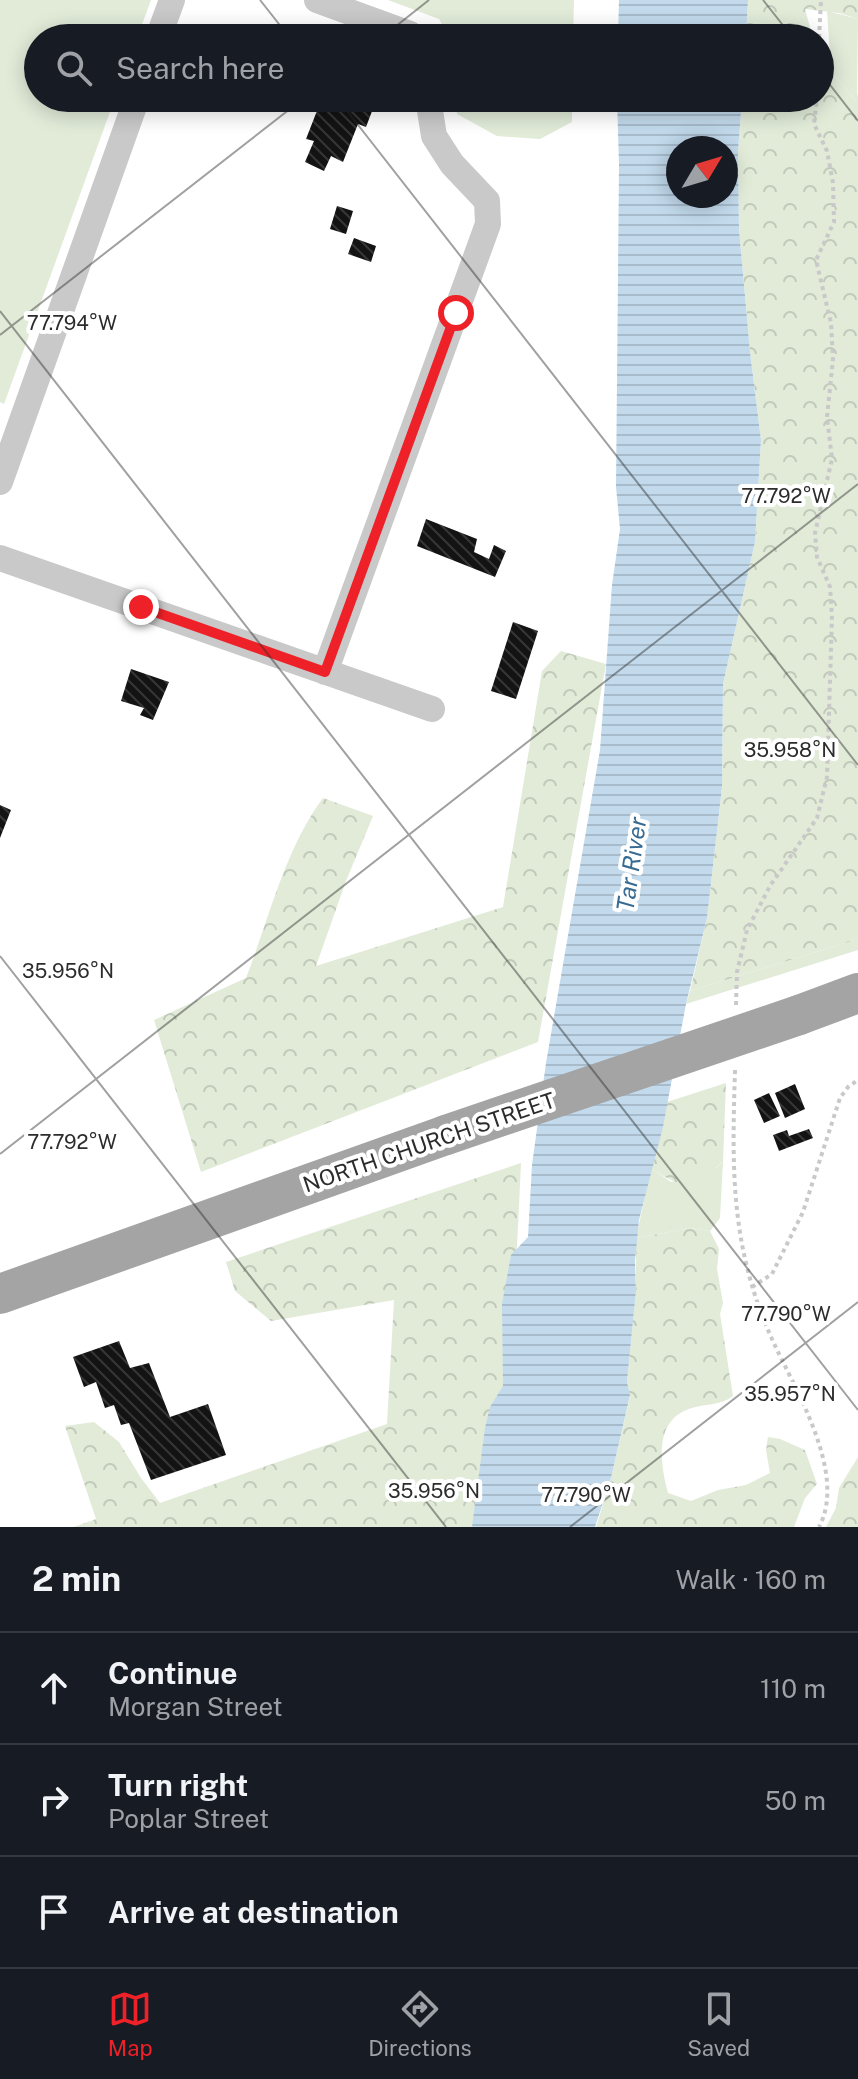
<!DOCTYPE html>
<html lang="en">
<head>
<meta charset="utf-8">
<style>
  :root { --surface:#171b24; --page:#20242c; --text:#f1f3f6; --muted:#9ea1a6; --line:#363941; --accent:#ef2128 }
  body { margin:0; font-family:"Public Sans",sans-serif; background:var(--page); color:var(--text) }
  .compass { position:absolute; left:666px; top:136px; width:72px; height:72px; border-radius:50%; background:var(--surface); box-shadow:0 4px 20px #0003; rotate:52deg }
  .stop { position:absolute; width:24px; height:24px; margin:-18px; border:6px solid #ef2128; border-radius:50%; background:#fff }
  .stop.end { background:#ef2128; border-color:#fff; box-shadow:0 2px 8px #0008 }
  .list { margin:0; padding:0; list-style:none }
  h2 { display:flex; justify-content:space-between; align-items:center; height:104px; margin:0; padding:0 32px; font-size:34px }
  h2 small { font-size:26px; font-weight:400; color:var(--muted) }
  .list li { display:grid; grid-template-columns:52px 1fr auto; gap:24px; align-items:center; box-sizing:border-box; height:112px; padding:0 32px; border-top:2px solid var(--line) }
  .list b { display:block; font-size:30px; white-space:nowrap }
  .list p { margin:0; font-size:26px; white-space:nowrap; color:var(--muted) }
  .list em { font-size:26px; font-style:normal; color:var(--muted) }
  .icon { flex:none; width:44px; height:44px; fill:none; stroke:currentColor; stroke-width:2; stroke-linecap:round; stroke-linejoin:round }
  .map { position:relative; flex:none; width:858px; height:1527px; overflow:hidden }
  .search { position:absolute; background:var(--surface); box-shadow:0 4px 20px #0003; left:24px; right:24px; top:24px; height:88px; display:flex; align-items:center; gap:20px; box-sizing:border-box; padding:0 28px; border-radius:44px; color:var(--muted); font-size:30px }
  .sheet { height:440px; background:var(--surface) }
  nav { display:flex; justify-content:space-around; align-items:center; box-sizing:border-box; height:112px; border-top:2px solid var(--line); background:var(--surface); font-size:22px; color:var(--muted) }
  nav a { display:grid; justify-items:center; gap:4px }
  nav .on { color:var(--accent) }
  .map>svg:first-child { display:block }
  .grass { fill:#e1ebd8 }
  .forest { fill:url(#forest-crowns) }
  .water { fill:url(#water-rules); fill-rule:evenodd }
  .building { fill:url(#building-back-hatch) }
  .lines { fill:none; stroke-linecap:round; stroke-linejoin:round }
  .path { stroke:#c9c9c9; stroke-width:4; stroke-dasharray:4 4; stroke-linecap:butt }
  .minor { stroke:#c9c9c9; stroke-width:26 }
  .primary { stroke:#a4a4a4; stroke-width:40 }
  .primary-bridge { stroke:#a4a4a4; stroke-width:40 }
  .route { stroke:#ef2128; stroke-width:10 }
  .ticks { fill:none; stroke:#2c2c2c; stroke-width:2; stroke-opacity:0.45 }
  .labels { text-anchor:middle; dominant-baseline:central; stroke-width:8; stroke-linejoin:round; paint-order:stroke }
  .street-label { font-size:22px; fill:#2c2c2c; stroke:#fff }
  .water-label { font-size:24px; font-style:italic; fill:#366a92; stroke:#fff }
  .ticks-label { font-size:20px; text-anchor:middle; fill:#2c2c2c; stroke:#fff; stroke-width:8; stroke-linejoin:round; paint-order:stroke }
</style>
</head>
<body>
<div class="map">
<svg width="858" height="1527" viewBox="0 0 858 1527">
  <defs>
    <pattern id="forest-crowns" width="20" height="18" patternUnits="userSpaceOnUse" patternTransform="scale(2)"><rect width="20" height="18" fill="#e1ebd8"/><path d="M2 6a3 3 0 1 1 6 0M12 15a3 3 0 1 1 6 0" fill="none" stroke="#c1caba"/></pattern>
    <pattern id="water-rules" width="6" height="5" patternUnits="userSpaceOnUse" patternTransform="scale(2)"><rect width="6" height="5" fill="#c2daec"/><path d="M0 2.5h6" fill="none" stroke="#a7bbcb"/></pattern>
    <pattern id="building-back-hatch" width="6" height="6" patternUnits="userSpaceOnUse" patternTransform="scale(2)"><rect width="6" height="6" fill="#131313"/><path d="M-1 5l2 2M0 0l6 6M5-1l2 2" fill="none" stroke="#363636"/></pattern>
  </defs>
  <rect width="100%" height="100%" fill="#fff"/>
  <path class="grass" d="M 0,0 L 151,0 L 137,38 L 38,38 L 38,98 L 115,98 L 4,404 L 0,402 Z
    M 388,0 L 574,0 L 573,38 L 450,38 L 439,19 Z
    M 827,11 L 858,19 L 857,102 L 831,71 Z
    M 455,98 L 572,98 L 572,122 L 540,139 L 497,136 L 457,114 Z
    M 858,939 L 858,950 L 686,1004 L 690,991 Z
    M 723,1161 L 720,1218 L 710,1231 L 691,1228 L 636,1238 L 651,1168 L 671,1182 L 716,1168 Z"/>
  <path class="forest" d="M 748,0 L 858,0 L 858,19 L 839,13 L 805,9 L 813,38 L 746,38 Z
    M 820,51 L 831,71 L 856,101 L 858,93 L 858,939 L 690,991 L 707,918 L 722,787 L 723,684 L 755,542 L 761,440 L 750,352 L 739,229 L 738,152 L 742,98 L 820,98 Z
    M 561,651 L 606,664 L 538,1042 L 201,1172 L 154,1020 L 246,978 C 269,919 285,849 323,798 L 373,816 L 346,881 L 316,966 L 503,907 L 542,671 Z
    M 726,1083 L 723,1161 C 695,1189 684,1191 651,1168 L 667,1102 Z
    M 521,1163 L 511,1373 L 485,1527 L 74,1527 L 96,1519 L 65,1426 L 94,1422 L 119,1442 L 141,1478 L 160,1503 L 387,1424 L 394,1300 L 271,1321 L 235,1291 L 226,1262 Z
    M 691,1228 L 710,1231 L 719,1249 L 717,1269 L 723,1303 L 720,1314 L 733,1396 C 720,1406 707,1403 692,1408 C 653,1419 660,1463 668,1493 L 691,1501 L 718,1490 L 746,1485 L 770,1473 L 766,1450 L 768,1437 L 780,1439 L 805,1450 L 817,1484 L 805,1498 L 794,1527 L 596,1527 L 611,1478 L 630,1396 L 627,1382 L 636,1291 L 636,1238 Z
    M 858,1457 L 858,1527 L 826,1527 L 836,1508 L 839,1488 Z"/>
  <path class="water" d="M 619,0 L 748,0 L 746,38 L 618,38 Z
    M 617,98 L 742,98 L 738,152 L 739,229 L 750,352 L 761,440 L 755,542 L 723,684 L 722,787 L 707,918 L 686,1004 L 663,1127 L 639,1220 L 635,1261 L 636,1291 L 627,1382 L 630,1395 L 611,1478 L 595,1527 L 472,1527 L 485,1428 L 490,1407 L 503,1386 L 502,1304 L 511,1255 L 528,1237 L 532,1165 L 546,1063 L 600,750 L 612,585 L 620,529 L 616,487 L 619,165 ZM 678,148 L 726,148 L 726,196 L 678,196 Z"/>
  <path class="building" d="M 322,98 L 377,98 L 366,127 L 358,124 L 343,162 L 331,156 L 324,171 L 305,162 L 314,141 L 306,139 Z
    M 337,206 L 353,211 L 346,234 L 330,229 Z
    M 354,238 L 376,246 L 371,262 L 348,254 Z
    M 426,519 L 477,539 L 474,552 L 489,559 L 494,545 L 506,551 L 495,577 L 417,546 Z
    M 513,622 L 538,631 L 516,699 L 491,691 Z
    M 131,669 L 169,682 L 153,720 L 140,715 L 144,708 L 121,701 Z
    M 0,805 L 11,810 L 0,838 Z
    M 795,1084 L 805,1109 L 785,1118 L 775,1093 Z
    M 769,1093 L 780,1116 L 764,1123 L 754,1100 Z
    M 809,1129 L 813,1138 L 779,1151 L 773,1135 L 787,1130 L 789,1136 Z
    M 119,1341 L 130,1368 L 149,1363 L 170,1417 L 208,1404 L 226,1455 L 151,1480 L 129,1423 L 121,1425 L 114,1405 L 105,1408 L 96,1382 L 84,1387 L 73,1357 Z"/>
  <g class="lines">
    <path class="path" d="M 819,38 L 821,0
      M 736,1005 L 737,972 L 747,930 L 770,886 L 817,818 L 827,777 L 832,617 L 830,587 L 817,557 L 815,533 L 832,459 L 827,417 L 833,359 L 831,323 L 816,260 L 834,222 L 833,183 L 827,151 L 814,124 L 817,98
      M 735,1070 C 732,1168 730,1246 772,1339 C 794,1388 848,1473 819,1527
      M 752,1287 L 772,1274 L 803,1212 L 840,1098 L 848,1087 L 858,1080"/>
    <path class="minor" d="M 317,0 L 410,34 L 414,38
      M 158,38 L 172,0
      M 0,482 L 137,98
      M 0,558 L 432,709
      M 325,672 L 488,224 L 487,201 L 452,164 L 434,136 L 428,98"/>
    <path class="primary" d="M 799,1015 L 858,993
      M 0,1294 L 446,1135"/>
    <path class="primary-bridge" d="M 446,1135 L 799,1015"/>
  </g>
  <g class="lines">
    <path class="route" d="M 141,607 L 325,672 L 456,313"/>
  </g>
  <path class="ticks" d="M 260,0 L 290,38M 763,0 L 793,38M 381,38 L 429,0M 820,72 L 858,121M 337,98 L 858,765M 0,311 L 858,1410M 0,335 L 304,98M 0,956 L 446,1527M 0,1154 L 858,484M 570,1527 L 858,1302"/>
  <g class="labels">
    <g class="street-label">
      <text transform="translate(429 1142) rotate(-19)">NORTH CHURCH STREET</text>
    </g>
    <g class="water-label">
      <text transform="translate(631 864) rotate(-82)">Tar River</text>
    </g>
  </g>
  <g class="ticks-label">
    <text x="72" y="330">77.794°W</text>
    <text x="786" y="503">77.792°W</text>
    <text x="790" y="757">35.958°N</text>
    <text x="68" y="978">35.956°N</text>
    <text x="72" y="1149">77.792°W</text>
    <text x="786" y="1321">77.790°W</text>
    <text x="790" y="1401">35.957°N</text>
    <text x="434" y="1498">35.956°N</text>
    <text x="586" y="1502">77.790°W</text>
  </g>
</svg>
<svg class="compass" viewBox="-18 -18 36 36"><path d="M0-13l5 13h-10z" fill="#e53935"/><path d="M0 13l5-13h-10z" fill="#9ea1a6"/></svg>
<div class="stop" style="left:456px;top:313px"></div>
<div class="stop end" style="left:141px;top:607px"></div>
<div class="search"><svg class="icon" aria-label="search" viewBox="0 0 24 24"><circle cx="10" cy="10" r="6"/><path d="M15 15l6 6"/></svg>Search here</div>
</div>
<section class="sheet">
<h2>2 min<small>Walk · 160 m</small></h2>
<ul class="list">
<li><svg class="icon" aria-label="ahead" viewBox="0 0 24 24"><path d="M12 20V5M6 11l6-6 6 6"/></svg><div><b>Continue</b><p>Morgan Street</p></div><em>110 m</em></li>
<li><svg class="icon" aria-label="right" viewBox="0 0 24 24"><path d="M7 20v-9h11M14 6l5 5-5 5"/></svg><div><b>Turn right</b><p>Poplar Street</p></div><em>50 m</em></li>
<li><svg class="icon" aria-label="arrive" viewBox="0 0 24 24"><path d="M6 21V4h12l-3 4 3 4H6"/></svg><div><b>Arrive at destination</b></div></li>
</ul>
</section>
<nav>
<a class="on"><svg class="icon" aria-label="map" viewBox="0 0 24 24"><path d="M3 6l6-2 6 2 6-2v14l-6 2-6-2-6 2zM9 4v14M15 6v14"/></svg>Map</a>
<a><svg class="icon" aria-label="directions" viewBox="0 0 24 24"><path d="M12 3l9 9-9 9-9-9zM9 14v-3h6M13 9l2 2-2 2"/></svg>Directions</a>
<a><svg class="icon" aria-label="saved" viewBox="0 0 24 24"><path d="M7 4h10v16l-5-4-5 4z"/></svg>Saved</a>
</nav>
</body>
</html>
